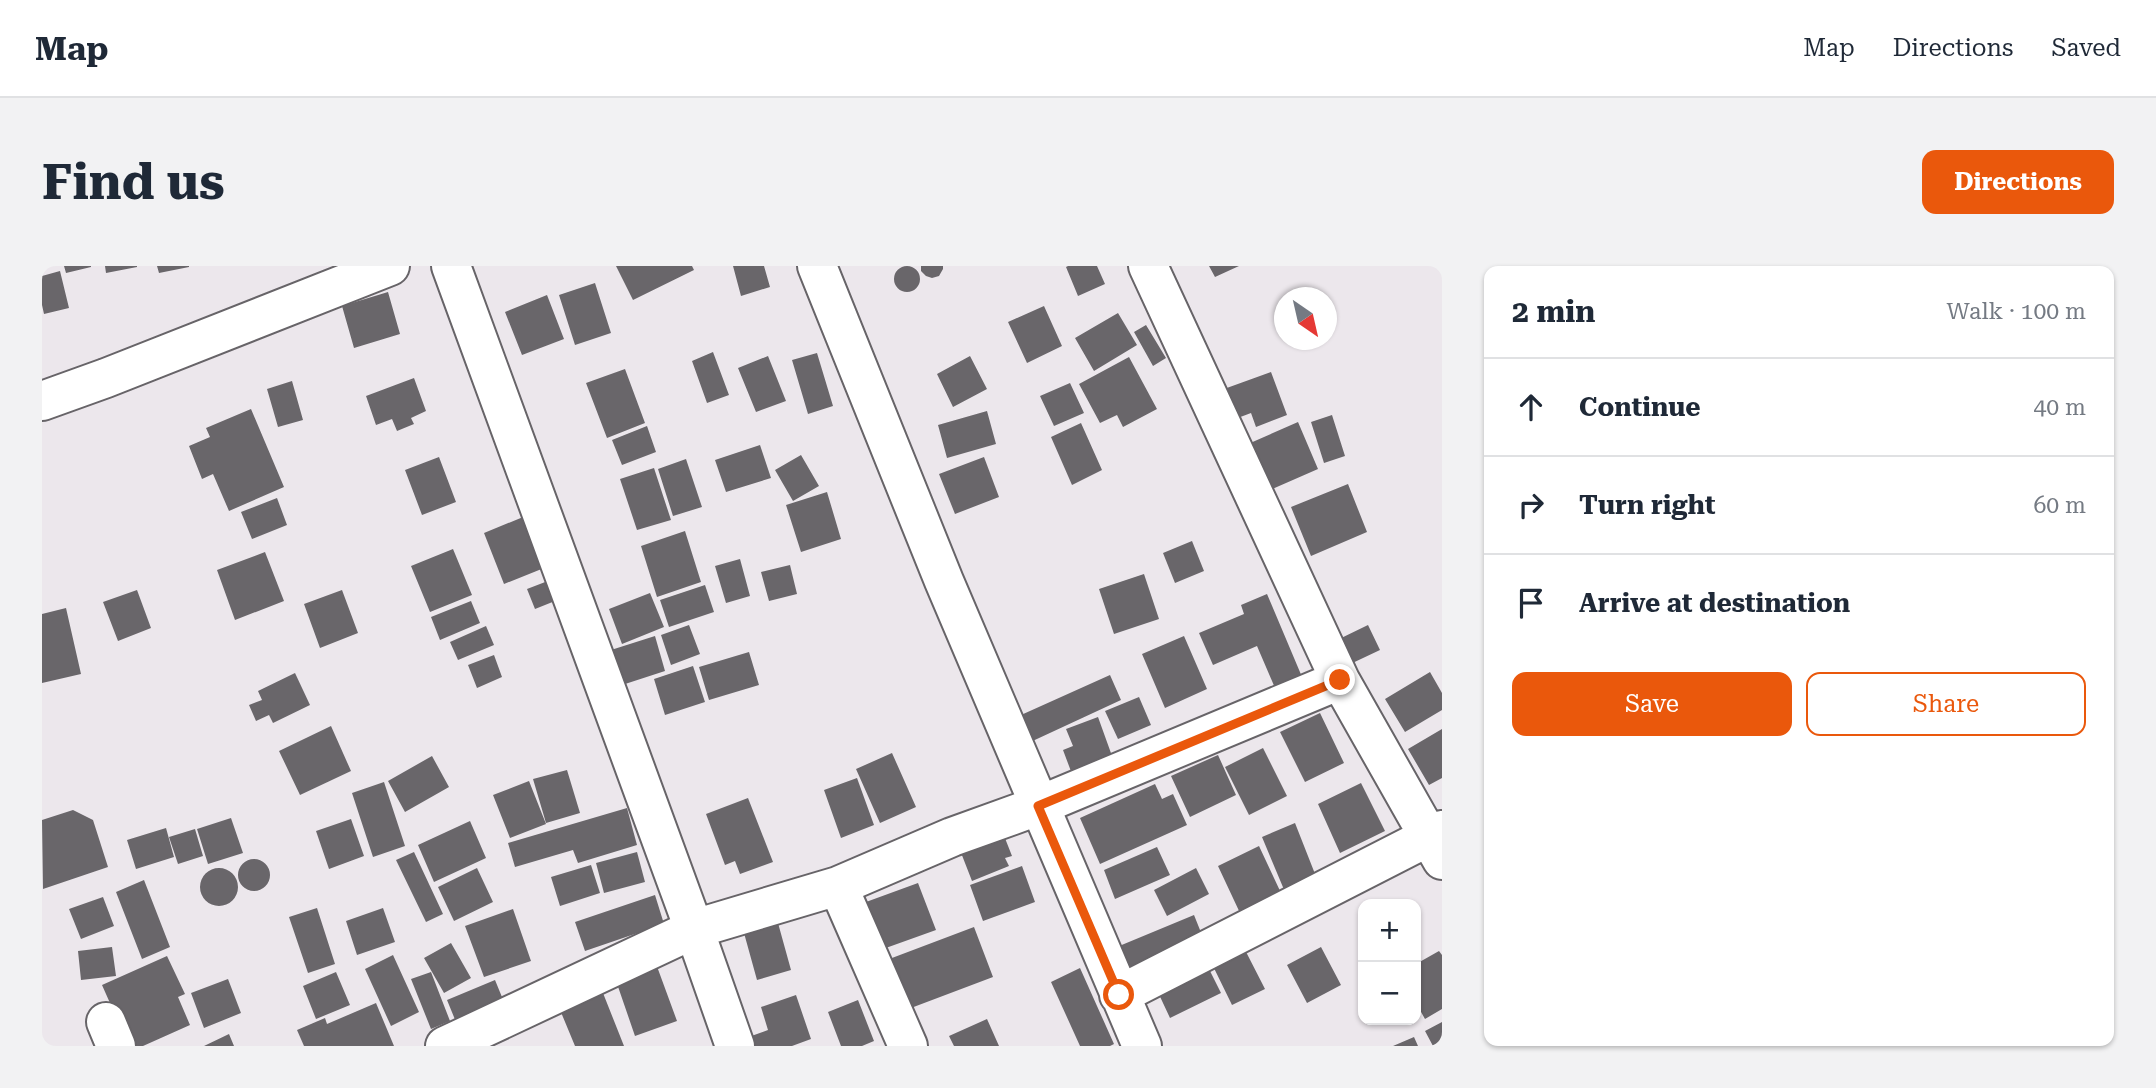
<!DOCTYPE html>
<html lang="en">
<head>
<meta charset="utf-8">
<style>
  :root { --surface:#fff; --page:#f2f2f3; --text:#1f2937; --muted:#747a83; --line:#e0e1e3; --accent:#ea580c }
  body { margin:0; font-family:"Roboto Serif",serif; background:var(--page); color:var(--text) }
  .controls { position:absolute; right:21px; bottom:21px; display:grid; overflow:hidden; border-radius:14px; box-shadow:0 2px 5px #0004 }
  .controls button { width:63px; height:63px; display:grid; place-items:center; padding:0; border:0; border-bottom:2px solid var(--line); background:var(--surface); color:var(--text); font:35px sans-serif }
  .compass { position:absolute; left:1232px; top:21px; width:63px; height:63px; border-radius:50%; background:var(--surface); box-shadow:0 2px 5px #0004; rotate:146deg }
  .stop { position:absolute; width:21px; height:21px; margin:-16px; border:5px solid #ea580c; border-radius:50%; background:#fff }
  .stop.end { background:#ea580c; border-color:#fff; box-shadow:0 2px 7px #0008 }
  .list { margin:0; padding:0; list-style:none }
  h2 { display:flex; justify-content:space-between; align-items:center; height:91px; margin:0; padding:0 28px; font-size:30px }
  h2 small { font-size:23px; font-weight:400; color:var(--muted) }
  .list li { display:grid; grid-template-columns:46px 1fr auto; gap:21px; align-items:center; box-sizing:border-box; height:98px; padding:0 28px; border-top:2px solid var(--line) }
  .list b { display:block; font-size:26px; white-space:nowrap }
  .list em { font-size:23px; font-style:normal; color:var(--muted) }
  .actions { display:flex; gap:14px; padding:21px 28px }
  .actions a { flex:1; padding:16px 0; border:2px solid var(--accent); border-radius:14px; text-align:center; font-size:24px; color:var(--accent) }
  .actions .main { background:var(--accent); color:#fff }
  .icon { flex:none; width:38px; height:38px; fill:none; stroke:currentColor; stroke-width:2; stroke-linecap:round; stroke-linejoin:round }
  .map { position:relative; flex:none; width:1400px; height:780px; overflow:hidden; border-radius:14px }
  header { display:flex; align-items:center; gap:42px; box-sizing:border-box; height:98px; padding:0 35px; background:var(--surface); border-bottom:2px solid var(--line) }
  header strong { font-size:33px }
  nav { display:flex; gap:38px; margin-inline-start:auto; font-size:24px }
  .intro { display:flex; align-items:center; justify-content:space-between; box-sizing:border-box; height:168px; padding:0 42px }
  h1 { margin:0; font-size:49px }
  .button { padding:18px 32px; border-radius:14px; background:var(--accent); color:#fff; font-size:24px; font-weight:700 }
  main { display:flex; gap:42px; padding:0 42px }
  aside { flex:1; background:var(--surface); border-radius:14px; box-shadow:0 2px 5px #0004 }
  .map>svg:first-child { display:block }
  .building { fill:#69666a }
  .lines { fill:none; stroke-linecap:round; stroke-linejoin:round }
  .minor-casing { stroke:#676468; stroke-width:42 }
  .minor { stroke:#fff; stroke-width:38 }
  .route { stroke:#ea580c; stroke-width:9 }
</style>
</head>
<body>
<header>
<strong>Map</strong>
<nav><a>Map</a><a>Directions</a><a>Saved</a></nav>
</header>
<div class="intro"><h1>Find us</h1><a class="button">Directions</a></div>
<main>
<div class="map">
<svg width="1400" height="780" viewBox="0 0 1400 780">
  <rect width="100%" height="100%" fill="#ece7ec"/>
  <path class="building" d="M852 13a13 13 0 1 1 26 0a13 13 0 1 1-26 0Z
    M 22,0 L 49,0 L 49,1 L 24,7 Z
    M 63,0 L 95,0 L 95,1 L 64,7 Z
    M 115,0 L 147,0 L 147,1 L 117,7 Z
    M 574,0 L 650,0 L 652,4 L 591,34 Z
    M 691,0 L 722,0 L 728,21 L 699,30 Z
    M 879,0 L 901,0 L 901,3 L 897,10 L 890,12 L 884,10 L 879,5 Z
    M 1026,0 L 1055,0 L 1063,18 L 1036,30 L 1024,1 Z
    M 1167,0 L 1197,0 L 1173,11 Z
    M 18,5 L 27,42 L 2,48 L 0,39 L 0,10 Z
    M 553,17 L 569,67 L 533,79 L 517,29 Z
    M 346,26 L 358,68 L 312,82 L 300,40 Z
    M 505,29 L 522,73 L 480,89 L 463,46 Z
    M 1002,40 L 1020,80 L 985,97 L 966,56 Z
    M 1076,47 L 1095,79 L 1052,105 L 1033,72 Z
    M 1104,59 L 1124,92 L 1111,100 L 1092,66 Z
    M 671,86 L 687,129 L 665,137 L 650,95 Z
    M 775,87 L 791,140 L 766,148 L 750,94 Z
    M 726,90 L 744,135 L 714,146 L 696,102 Z
    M 928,90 L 945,123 L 911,141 L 895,108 Z
    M 1087,91 L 1115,143 L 1081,161 L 1075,149 L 1058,157 L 1037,118 Z
    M 583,103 L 603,157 L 565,172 L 544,117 Z
    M 1229,106 L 1245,149 L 1214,161 L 1209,147 L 1193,153 L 1182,123 Z
    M 372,112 L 384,145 L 369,152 L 372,158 L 355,165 L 350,153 L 334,159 L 324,130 Z
    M 250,115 L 261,154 L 236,161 L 225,123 Z
    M 1028,117 L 1042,147 L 1012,160 L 998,130 Z
    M 209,143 L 242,221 L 187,245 L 171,208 L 160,213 L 147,180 L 168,171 L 164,162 Z
    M 945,145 L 954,178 L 905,192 L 896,159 Z
    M 1290,149 L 1303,190 L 1282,197 L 1269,156 Z
    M 1256,156 L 1276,203 L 1226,225 L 1206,178 Z
    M 1039,157 L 1060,204 L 1030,219 L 1009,171 Z
    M 605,160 L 614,186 L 580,199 L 570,174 Z
    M 718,179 L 729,212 L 684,226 L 673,194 Z
    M 759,189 L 777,220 L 751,235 L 733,204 Z
    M 397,191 L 414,236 L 380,249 L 363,204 Z
    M 942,191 L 957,231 L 913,248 L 897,208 Z
    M 644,193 L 660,241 L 631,250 L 616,203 Z
    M 612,202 L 629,254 L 595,264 L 578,213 Z
    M 1306,218 L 1325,266 L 1269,290 L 1249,241 Z
    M 785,226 L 799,273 L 759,286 L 744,239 Z
    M 235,232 L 245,259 L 210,273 L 199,246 Z
    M 486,249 L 507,300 L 462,318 L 442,267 Z
    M 643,265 L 659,316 L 615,331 L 599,280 Z
    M 1150,275 L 1162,305 L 1133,317 L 1121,287 Z
    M 411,283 L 430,329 L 388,346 L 369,300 Z
    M 223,286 L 242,335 L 193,354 L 175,304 Z
    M 698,293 L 708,330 L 684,337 L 673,300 Z
    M 748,299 L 755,328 L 727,335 L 719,306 Z
    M 1102,308 L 1117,353 L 1072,368 L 1057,323 Z
    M 511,313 L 518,333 L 493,343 L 485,323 Z
    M 663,319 L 672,346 L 627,361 L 618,334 Z
    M 95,324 L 109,362 L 76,375 L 61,336 Z
    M 300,324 L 316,367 L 278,382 L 262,338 Z
    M 608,327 L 622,361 L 580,378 L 567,343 Z
    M 1225,328 L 1263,418 L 1236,429 L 1215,380 L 1171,399 L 1157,367 L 1202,348 L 1199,339 Z
    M 429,335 L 438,357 L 398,374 L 389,351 Z
    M 24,342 L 39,408 L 0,417 L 0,348 Z
    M 647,359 L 658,388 L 629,399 L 619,369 Z
    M 1326,359 L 1338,384 L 1302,401 L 1291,376 Z
    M 444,360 L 452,379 L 416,394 L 408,376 Z
    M 613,370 L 623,405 L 580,419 L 569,384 Z
    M 1142,370 L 1165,423 L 1123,442 L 1100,388 Z
    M 707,386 L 717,419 L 667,434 L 657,401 Z
    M 452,389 L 460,411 L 435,422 L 426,399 Z
    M 651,400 L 663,436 L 623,449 L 612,413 Z
    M 1388,406 L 1400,427 L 1400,444 L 1363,466 L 1343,433 Z
    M 253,407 L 268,439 L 231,457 L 227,449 L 214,455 L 207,439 L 220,434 L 216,425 Z
    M 1068,409 L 1079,434 L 982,479 L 970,453 Z
    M 1097,431 L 1109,459 L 1076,473 L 1063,445 Z
    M 1278,447 L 1302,497 L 1263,516 L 1238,466 Z
    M 1056,451 L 1074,501 L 1033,516 L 1021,484 L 1031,480 L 1024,463 Z
    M 289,460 L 309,505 L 258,529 L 237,485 Z
    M 1400,463 L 1400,512 L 1387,519 L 1366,483 Z
    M 1221,482 L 1245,530 L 1207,549 L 1183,501 Z
    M 850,487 L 874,541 L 838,557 L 814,503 Z
    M 1176,489 L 1194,529 L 1148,551 L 1129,510 Z
    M 390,490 L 407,521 L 363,546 L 346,515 Z
    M 525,504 L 538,547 L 504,557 L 491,513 Z
    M 815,512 L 832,559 L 799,572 L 782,524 Z
    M 487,515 L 504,558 L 468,572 L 451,529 Z
    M 342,516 L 363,580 L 331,591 L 310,527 Z
    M 1319,517 L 1343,565 L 1298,587 L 1276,538 Z
    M 1113,518 L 1120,533 L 1131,528 L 1145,559 L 1058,598 L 1038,552 Z
    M 706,532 L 731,596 L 698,608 L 693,595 L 683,599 L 664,548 Z
    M 585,542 L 595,579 L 536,597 L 531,584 L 473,601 L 466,577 Z
    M 31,544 L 51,554 L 66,601 L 1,623 L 0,554 Z
    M 189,552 L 201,587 L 166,598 L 155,563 Z
    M 309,553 L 322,590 L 287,603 L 274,565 Z
    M 428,555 L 444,592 L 392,616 L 376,579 Z
    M 1253,557 L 1275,613 L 1243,626 L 1220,571 Z
    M 124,562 L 132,591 L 94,603 L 85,574 Z
    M 959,562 L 970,590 L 963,592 L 967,600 L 930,615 L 916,579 Z
    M 153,563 L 161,590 L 136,598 L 127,571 Z
    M 1217,580 L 1239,627 L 1198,647 L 1176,600 Z
    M 1115,581 L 1128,609 L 1073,633 L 1062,604 Z
    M 372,586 L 401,648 L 384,656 L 354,594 Z
    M 595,586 L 603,616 L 562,627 L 554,597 Z
    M196 609a16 16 0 1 1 32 0a16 16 0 1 1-32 0Z
    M 549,599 L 558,627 L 518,640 L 509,611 Z
    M 980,600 L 993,636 L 941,655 L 928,619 Z
    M 435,602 L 451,636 L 412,655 L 396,621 Z
    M 1154,602 L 1167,628 L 1125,650 L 1112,624 Z
    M158 621a19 19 0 1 1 38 0a19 19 0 1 1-38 0Z
    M 102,614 L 128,681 L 100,693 L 74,626 Z
    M 876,617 L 894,664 L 841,683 L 824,636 Z
    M 613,629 L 622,658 L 543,685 L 533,656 Z
    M 61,631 L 72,660 L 39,673 L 27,643 Z
    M 275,642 L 293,698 L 266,707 L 247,651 Z
    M 341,642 L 353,676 L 315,689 L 304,655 Z
    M 471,643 L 489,695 L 442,711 L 423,660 Z
    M 1152,649 L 1162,674 L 1084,715 L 1070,683 Z
    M 736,657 L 749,704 L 715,714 L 702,667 Z
    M 932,661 L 951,711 L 861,745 L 842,695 Z
    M 409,677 L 429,712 L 402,727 L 382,692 Z
    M 1201,680 L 1223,723 L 1190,739 L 1169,696 Z
    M 70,681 L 74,710 L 39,714 L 36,685 Z
    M 1279,681 L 1299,719 L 1265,737 L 1245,699 Z
    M 1397,685 L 1400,689 L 1400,743 L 1383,753 L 1374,737 L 1374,698 Z
    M 351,689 L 377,746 L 349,760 L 323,703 Z
    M 125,690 L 143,728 L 136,731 L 148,759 L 101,780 L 87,780 L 60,719 Z
    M 613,695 L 635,755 L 593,770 L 572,709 Z
    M 1164,697 L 1179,727 L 1128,752 L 1114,722 Z
    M 1038,702 L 1072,778 L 1068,780 L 1038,780 L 1009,716 Z
    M 294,706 L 308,739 L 274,753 L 261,720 Z
    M 389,706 L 408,755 L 389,763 L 369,713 Z
    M 186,713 L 199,747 L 162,762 L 149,727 Z
    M 453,714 L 462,736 L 414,756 L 405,734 Z
    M 559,722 L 582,780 L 533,780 L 516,739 Z
    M 754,729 L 769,773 L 750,780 L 703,780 L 701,773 L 726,764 L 719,741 Z
    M 816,734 L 832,775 L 820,780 L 799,780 L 786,746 Z
    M 334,737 L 352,780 L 262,780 L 255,764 L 283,752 L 285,758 Z
    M 945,753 L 957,780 L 912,780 L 907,770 Z
    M 1400,756 L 1400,776 L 1391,780 L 1383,765 Z
    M 187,768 L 192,780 L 162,780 Z
    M 1372,771 L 1376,780 L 1351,780 Z"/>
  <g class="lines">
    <g class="minor-casing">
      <path id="minor" d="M 409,0 L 652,663 L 693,780
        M 775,0 L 902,315 L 1100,780
        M 1106,0 L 1298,414 L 1400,594
        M 0,135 L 64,112 L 348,0
        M 796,620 L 866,780
        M 1077,729 L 1400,564
        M 64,756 L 74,780
        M 403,780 L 652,663 L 796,620 L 910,571 L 996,540 L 1298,414"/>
    </g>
    <use href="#minor" class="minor"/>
  </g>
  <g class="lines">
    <path class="route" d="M 1077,729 L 996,540 L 1298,414"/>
  </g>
</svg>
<div class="controls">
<button>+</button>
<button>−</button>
</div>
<svg class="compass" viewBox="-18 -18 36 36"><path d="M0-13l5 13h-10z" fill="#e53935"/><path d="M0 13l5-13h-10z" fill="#747a83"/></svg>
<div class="stop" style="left:1077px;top:729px"></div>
<div class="stop end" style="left:1298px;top:414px"></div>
</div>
<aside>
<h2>2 min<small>Walk · 100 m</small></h2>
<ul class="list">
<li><svg class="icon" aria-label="ahead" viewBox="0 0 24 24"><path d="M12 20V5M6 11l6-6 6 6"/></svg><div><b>Continue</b></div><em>40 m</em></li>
<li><svg class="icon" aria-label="right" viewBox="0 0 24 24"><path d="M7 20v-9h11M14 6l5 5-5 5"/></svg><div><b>Turn right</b></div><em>60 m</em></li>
<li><svg class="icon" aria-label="arrive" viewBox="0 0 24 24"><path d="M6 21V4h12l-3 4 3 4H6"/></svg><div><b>Arrive at destination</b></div></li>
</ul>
<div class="actions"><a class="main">Save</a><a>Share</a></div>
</aside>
</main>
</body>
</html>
